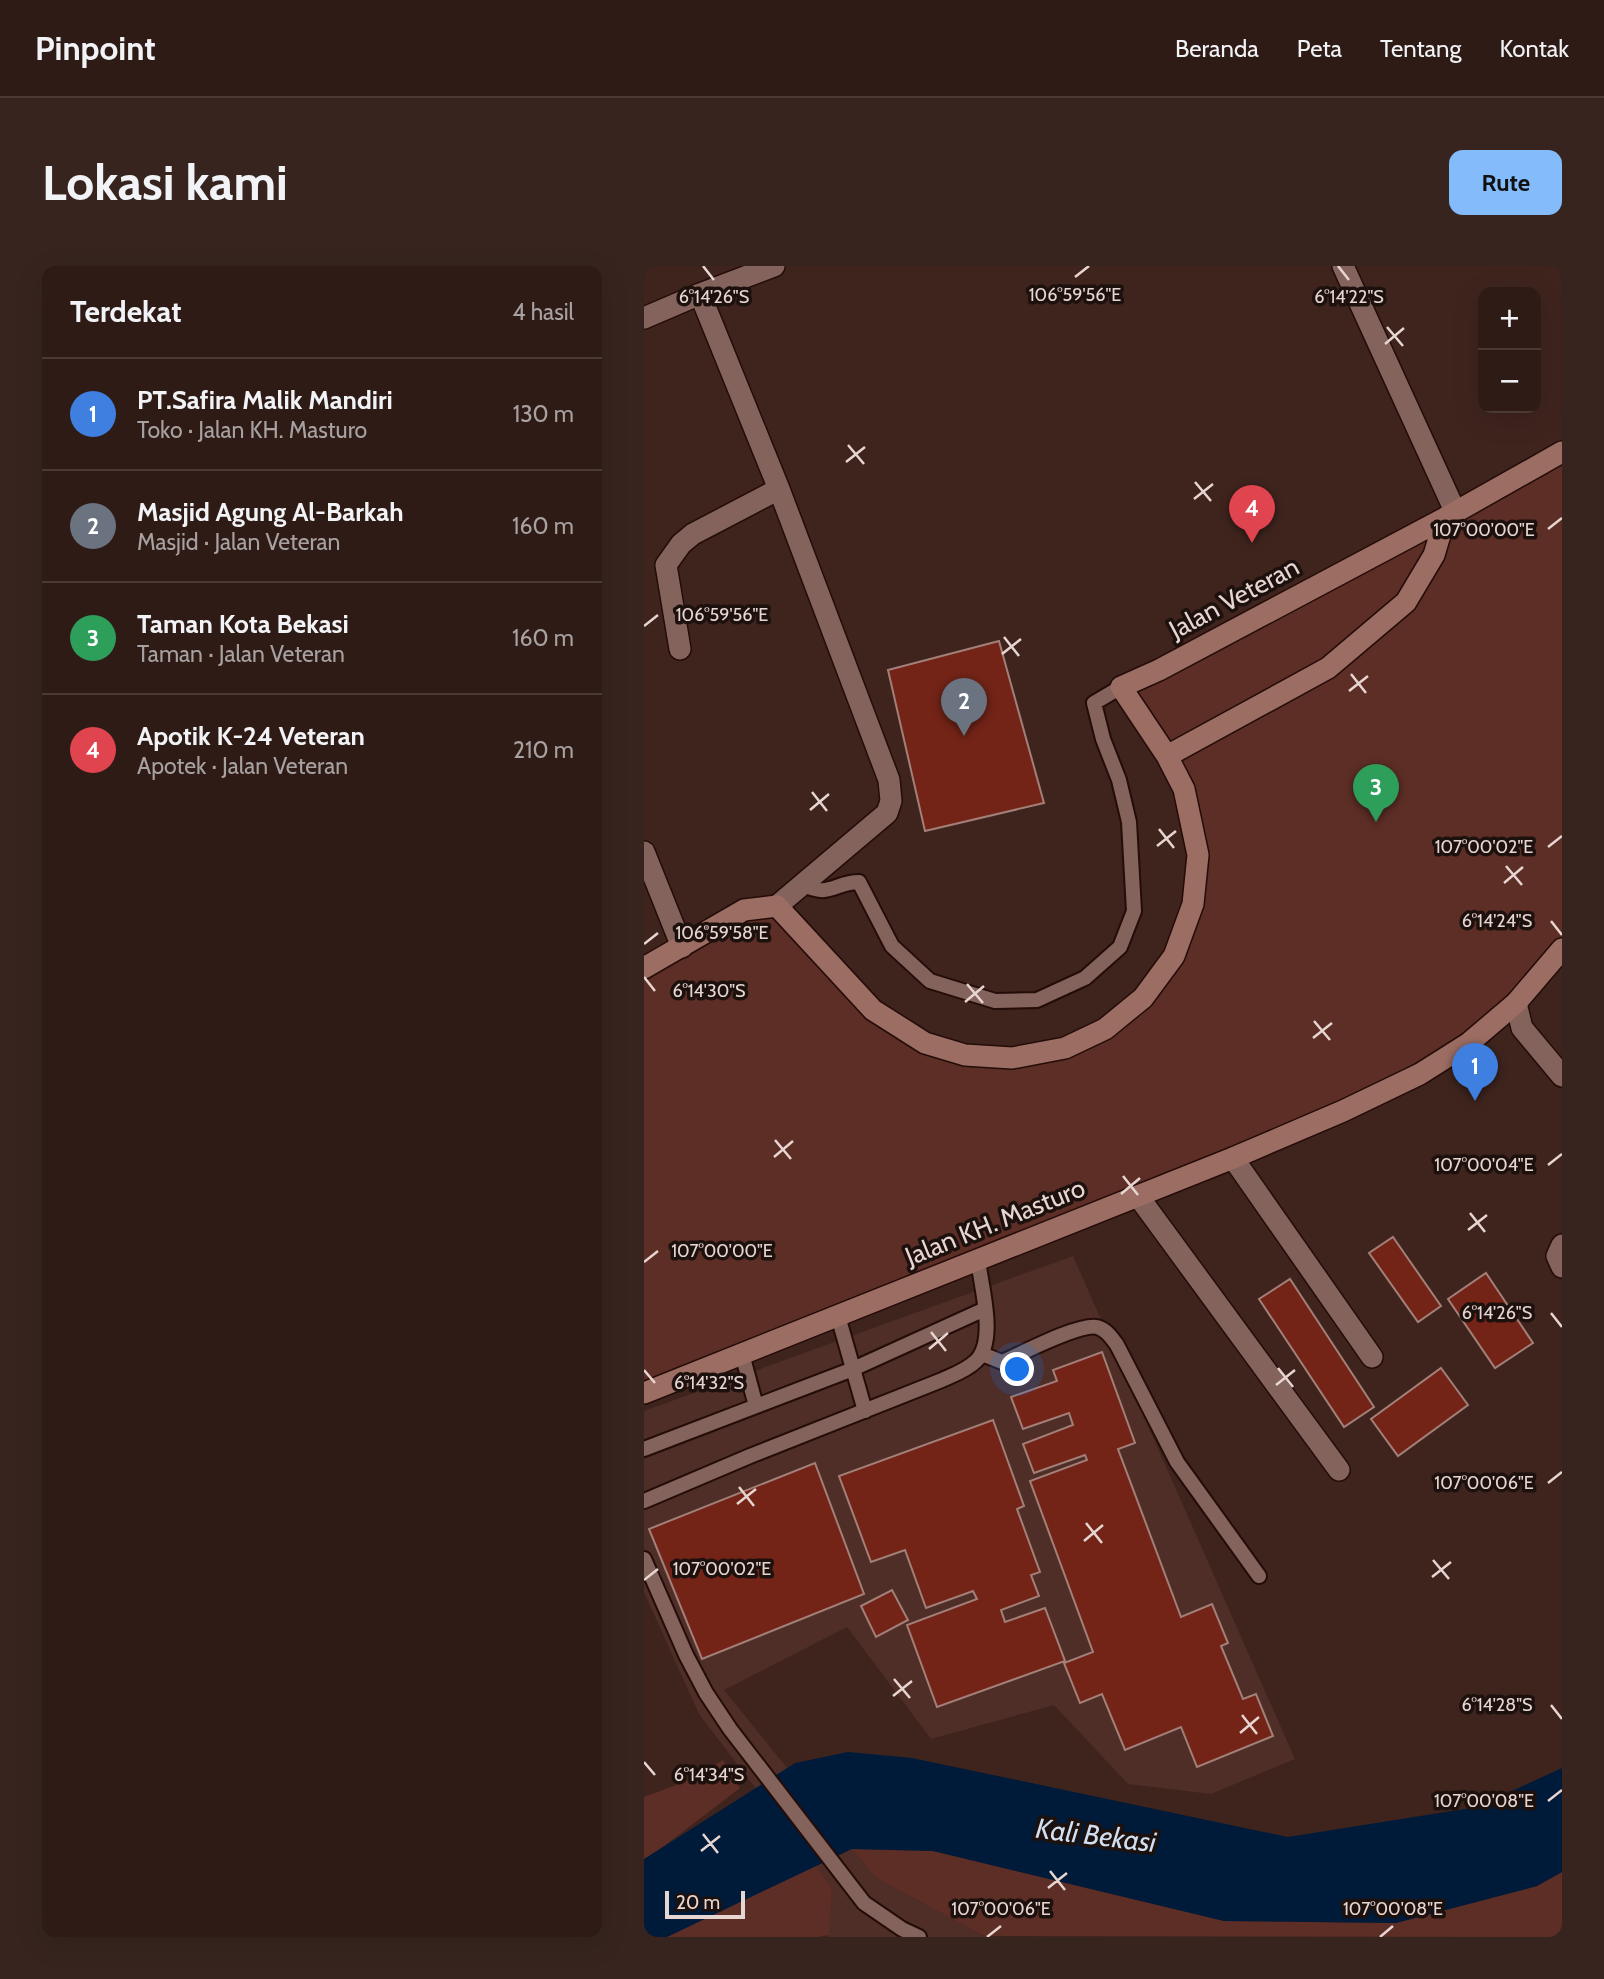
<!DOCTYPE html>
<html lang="id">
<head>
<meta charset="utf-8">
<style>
  :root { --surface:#2f1b16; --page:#37241f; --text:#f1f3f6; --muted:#a7a1a1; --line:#4a3935; --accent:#84bcfb }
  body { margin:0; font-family:Cabin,sans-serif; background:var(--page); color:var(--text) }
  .controls { position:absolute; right:21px; top:21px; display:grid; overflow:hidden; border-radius:14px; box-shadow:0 7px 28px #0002 }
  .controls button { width:63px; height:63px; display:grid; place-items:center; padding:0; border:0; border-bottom:2px solid var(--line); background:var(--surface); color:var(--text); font:35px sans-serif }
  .scale { position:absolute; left:21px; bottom:18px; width:80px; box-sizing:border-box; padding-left:7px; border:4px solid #e7d5d1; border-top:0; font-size:19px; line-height:24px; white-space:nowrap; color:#e7d5d1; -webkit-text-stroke:5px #1d110e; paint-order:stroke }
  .you { position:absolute; left:374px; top:1104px; width:24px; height:24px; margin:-18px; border:5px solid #fff; border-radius:50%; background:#1a73e8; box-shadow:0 0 0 10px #1a73e833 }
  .badge { display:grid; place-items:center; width:46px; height:46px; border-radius:50%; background:var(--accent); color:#fff; font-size:23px; font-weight:700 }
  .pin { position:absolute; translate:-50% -58px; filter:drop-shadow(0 2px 4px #0008) }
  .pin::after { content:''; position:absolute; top:37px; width:24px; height:21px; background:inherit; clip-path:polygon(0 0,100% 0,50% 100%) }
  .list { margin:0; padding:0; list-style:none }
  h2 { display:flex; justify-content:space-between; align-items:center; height:91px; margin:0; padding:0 28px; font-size:30px }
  h2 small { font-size:23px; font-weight:400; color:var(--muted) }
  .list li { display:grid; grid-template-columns:46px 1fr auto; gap:21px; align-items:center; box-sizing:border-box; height:112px; padding:0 28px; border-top:2px solid var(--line) }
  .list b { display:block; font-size:26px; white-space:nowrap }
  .list p { margin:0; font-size:23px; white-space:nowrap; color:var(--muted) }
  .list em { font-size:23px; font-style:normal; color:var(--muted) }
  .map { position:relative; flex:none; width:918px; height:1671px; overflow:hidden; border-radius:14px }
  header { display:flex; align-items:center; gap:42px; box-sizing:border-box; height:98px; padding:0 35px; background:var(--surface); border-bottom:2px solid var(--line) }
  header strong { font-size:33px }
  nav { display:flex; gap:38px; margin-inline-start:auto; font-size:24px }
  .intro { display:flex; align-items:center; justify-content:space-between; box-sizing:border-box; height:168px; padding:0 42px }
  h1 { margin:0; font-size:49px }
  .button { padding:18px 32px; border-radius:14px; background:var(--accent); color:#111; font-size:24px; font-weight:700 }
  main { display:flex; gap:42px; padding:0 42px }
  aside { flex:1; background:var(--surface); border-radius:14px; box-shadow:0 7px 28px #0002 }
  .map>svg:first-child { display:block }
  .built { fill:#4f2e27 }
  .green { fill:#5d2e26 }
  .water { fill:#001b3a }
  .building { fill:#732417; stroke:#a28079; stroke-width:2 }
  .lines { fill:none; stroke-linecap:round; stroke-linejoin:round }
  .lane-casing { stroke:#240c08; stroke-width:18 }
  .street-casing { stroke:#240c08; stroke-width:24 }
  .secondary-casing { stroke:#240c08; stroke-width:24 }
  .lane { stroke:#83635c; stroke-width:14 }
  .street { stroke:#83635c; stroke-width:21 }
  .secondary { stroke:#9c6d63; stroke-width:21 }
  .ticks { fill:none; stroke:#e7d5d1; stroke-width:2.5 }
  .labels { text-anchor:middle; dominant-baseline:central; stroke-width:7; stroke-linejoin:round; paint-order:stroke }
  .street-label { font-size:26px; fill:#e7d5d1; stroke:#1d110e }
  .water-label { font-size:28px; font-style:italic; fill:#d0dff1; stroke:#1d110e }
  .ticks-label { font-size:18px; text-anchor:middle; fill:#e7d5d1; stroke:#1d110e; stroke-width:7; stroke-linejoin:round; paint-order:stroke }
</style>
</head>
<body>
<header>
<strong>Pinpoint</strong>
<nav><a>Beranda</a><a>Peta</a><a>Tentang</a><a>Kontak</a></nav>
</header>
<div class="intro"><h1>Lokasi kami</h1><a class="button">Rute</a></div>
<main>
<aside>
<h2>Terdekat<small>4 hasil</small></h2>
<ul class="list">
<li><span class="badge" style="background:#3f7fe0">1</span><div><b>PT.Safira Malik Mandiri</b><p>Toko · Jalan KH. Masturo</p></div><em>130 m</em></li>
<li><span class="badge" style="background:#6b7280">2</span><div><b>Masjid Agung Al-Barkah</b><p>Masjid · Jalan Veteran</p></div><em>160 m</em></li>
<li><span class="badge" style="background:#2e9e5b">3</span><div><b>Taman Kota Bekasi</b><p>Taman · Jalan Veteran</p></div><em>160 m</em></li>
<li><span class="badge" style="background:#e0444e">4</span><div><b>Apotik K-24 Veteran</b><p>Apotek · Jalan Veteran</p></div><em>210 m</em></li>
</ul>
</aside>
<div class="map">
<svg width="918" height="1671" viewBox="0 0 918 1671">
  <rect width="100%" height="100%" fill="#3f241e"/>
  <path class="built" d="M 429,990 L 651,1493 L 567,1528 L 484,1518 L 410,1439 L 287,1473 L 203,1361 L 80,1424 L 232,1612 L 340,1670 L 349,1671 L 184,1671 L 188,1622 L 55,1448 L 0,1326 L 0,1145 Z"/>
  <path class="green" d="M 918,187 L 918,683 L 790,800 L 0,1127 L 0,702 L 133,640 L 230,745 L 321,789 L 421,782 L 500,732 L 549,638 L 540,523 L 477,421 Z
    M 79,1494 L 96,1522 L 7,1590 L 0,1593 L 0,1531 L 46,1514 Z
    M 208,1583 L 289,1585 L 580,1655 L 752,1657 L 893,1620 L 918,1606 L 918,1671 L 340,1670 L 232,1612 Z
    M 170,1598 L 188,1622 L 185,1669 L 174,1671 L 23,1671 Z"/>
  <path class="water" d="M 204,1486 L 268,1492 L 644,1571 L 833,1541 L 918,1502 L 918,1606 L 893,1620 L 752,1657 L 580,1655 L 289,1585 L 208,1583 L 23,1671 L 0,1671 L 0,1593 L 151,1497 Z"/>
  <path class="building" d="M 355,375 L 400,537 L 281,565 L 244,404 Z
    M 749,971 L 797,1040 L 774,1056 L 725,987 Z
    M 842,1007 L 889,1077 L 851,1102 L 804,1033 Z
    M 646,1013 L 730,1141 L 700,1161 L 615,1033 Z
    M 458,1086 L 491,1177 L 474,1183 L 537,1351 L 568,1338 L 584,1377 L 577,1380 L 599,1433 L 612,1428 L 629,1470 L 553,1501 L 537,1461 L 481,1484 L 458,1428 L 436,1437 L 420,1397 L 449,1386 L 386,1215 L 443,1194 L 441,1189 L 390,1207 L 379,1178 L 429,1159 L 425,1147 L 379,1163 L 367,1131 L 413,1115 L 409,1104 Z
    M 797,1102 L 824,1139 L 754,1190 L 727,1153 Z
    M 349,1154 L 380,1240 L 373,1243 L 396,1306 L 387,1309 L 395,1330 L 357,1344 L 361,1356 L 401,1342 L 421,1395 L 293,1441 L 263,1359 L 333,1333 L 329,1325 L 282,1342 L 261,1284 L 227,1296 L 195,1210 Z
    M 171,1197 L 220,1328 L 58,1393 L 5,1263 Z
    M 248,1324 L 264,1354 L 232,1371 L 217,1340 Z"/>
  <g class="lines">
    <g class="lane-casing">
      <path id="lane" d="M 158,618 C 185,633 191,616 215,616 L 248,680 L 286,715 L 351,735 L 393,734 L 441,712 L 476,681 L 490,645 L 485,556 L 475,514 L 459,473 L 450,437 L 477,421
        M 194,1050 L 221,1145
        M 98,1088 L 112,1140
        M 338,1088 L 358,1096 C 377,1088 435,1057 453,1061 C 462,1063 468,1072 473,1079 L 533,1196 L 615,1310
        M 0,1183 L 209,1103 L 341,1043
        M 0,1235 L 106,1190 L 298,1114 C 309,1109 323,1104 332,1095 C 353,1075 337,1020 334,994
        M 0,1293 L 42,1389 L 62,1427 L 86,1463 L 220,1637 L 258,1663 L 275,1671"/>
    </g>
    <g class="street-casing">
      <path id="street" d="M 699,0 L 811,245
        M 56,28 L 135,223 L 245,514 L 247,535 L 243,547 L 133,640
        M 0,52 L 56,28 L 130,0
        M 36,383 L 22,299 L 37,278 L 49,268 L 135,223
        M 0,586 L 38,681
        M 872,737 L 878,762 L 918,810
        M 589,892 L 728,1091
        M 494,930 L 695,1204
        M 918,979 L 913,990 L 918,1001"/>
    </g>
    <g class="secondary-casing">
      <path id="secondary" d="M 523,490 L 684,402 L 762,336 L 790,289 L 801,252
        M 0,702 L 100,644 L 133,640 L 229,744 L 281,777 L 321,789 L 368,792 L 421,782 L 461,763 L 499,732 L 530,690 L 549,638 L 554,589 L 540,523 L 523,490 L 477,421 L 515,404 L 801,252 L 918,186
        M 0,1127 L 589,892 L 699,845 L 776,808 L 825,777 L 872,737 L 918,683"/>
    </g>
    <use href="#lane" class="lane"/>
    <use href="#street" class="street"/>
    <use href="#secondary" class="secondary"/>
  </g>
  <path class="ticks" d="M 59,0 L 70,14M 694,0 L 705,14M 431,11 L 445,0M 743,61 L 759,80M 741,78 L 760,62M 204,179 L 220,198M 202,196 L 221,181M 551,216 L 567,235M 550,233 L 569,218M 904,263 L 918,252M 0,360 L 14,349M 360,371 L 375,390M 358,388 L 377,373M 707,408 L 722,427M 705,425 L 724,410M 168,526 L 183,545M 166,544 L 185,528M 515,563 L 530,582M 513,580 L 532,565M 904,581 L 918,570M 862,600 L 878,619M 860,617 L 879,601M 907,655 L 918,669M 0,678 L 14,667M 0,711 L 11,725M 323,718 L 339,737M 321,736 L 340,720M 670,755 L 686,774M 669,772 L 688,757M 131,874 L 147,893M 130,891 L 149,875M 904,899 L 918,888M 479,910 L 494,929M 477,928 L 496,912M 826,947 L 841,966M 824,964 L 843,949M 0,996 L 14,985M 907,1047 L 918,1061M 287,1066 L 302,1085M 285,1083 L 304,1067M 634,1102 L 649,1121M 0,1104 L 11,1117M 632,1119 L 651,1104M 904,1217 L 918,1206M 95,1221 L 110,1240M 93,1238 L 112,1223M 442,1257 L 458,1277M 440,1275 L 459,1259M 789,1294 L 805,1313M 788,1311 L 807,1296M 0,1314 L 14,1303M 250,1413 L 266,1432M 249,1430 L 268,1415M 907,1439 L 918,1453M 598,1449 L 613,1468M 596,1467 L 615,1451M 0,1496 L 11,1509M 904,1535 L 918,1524M 59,1568 L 74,1587M 57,1585 L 76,1570M 406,1605 L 421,1624M 404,1622 L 423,1607M 343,1671 L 357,1660M 736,1671 L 749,1660"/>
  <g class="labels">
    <g class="street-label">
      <text transform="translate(590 332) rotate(-28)">Jalan Veteran</text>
      <text transform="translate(351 956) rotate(-22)">Jalan KH. Masturo</text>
    </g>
    <g class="water-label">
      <text transform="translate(452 1569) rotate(7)">Kali Bekasi</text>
    </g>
  </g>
  <g class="ticks-label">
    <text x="431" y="35">106°59'56"E</text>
    <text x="70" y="37">6°14'26"S</text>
    <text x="705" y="37">6°14'22"S</text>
    <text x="840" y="270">107°00'00"E</text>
    <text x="78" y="355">106°59'56"E</text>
    <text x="840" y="587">107°00'02"E</text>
    <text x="853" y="661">6°14'24"S</text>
    <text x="78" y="673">106°59'58"E</text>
    <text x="65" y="731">6°14'30"S</text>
    <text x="840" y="905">107°00'04"E</text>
    <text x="78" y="991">107°00'00"E</text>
    <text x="853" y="1053">6°14'26"S</text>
    <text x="65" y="1123">6°14'32"S</text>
    <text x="840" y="1223">107°00'06"E</text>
    <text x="78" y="1309">107°00'02"E</text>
    <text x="853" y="1445">6°14'28"S</text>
    <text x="65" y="1515">6°14'34"S</text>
    <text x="840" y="1541">107°00'08"E</text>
    <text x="357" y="1649">107°00'06"E</text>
    <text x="749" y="1649">107°00'08"E</text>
  </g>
</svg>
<div class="controls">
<button>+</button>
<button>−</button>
</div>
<div class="scale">20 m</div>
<div class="you"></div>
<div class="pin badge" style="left:831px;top:835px;background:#3f7fe0">1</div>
<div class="pin badge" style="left:320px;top:470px;background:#6b7280">2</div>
<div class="pin badge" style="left:732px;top:556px;background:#2e9e5b">3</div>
<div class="pin badge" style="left:608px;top:277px;background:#e0444e">4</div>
</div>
</main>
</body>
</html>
